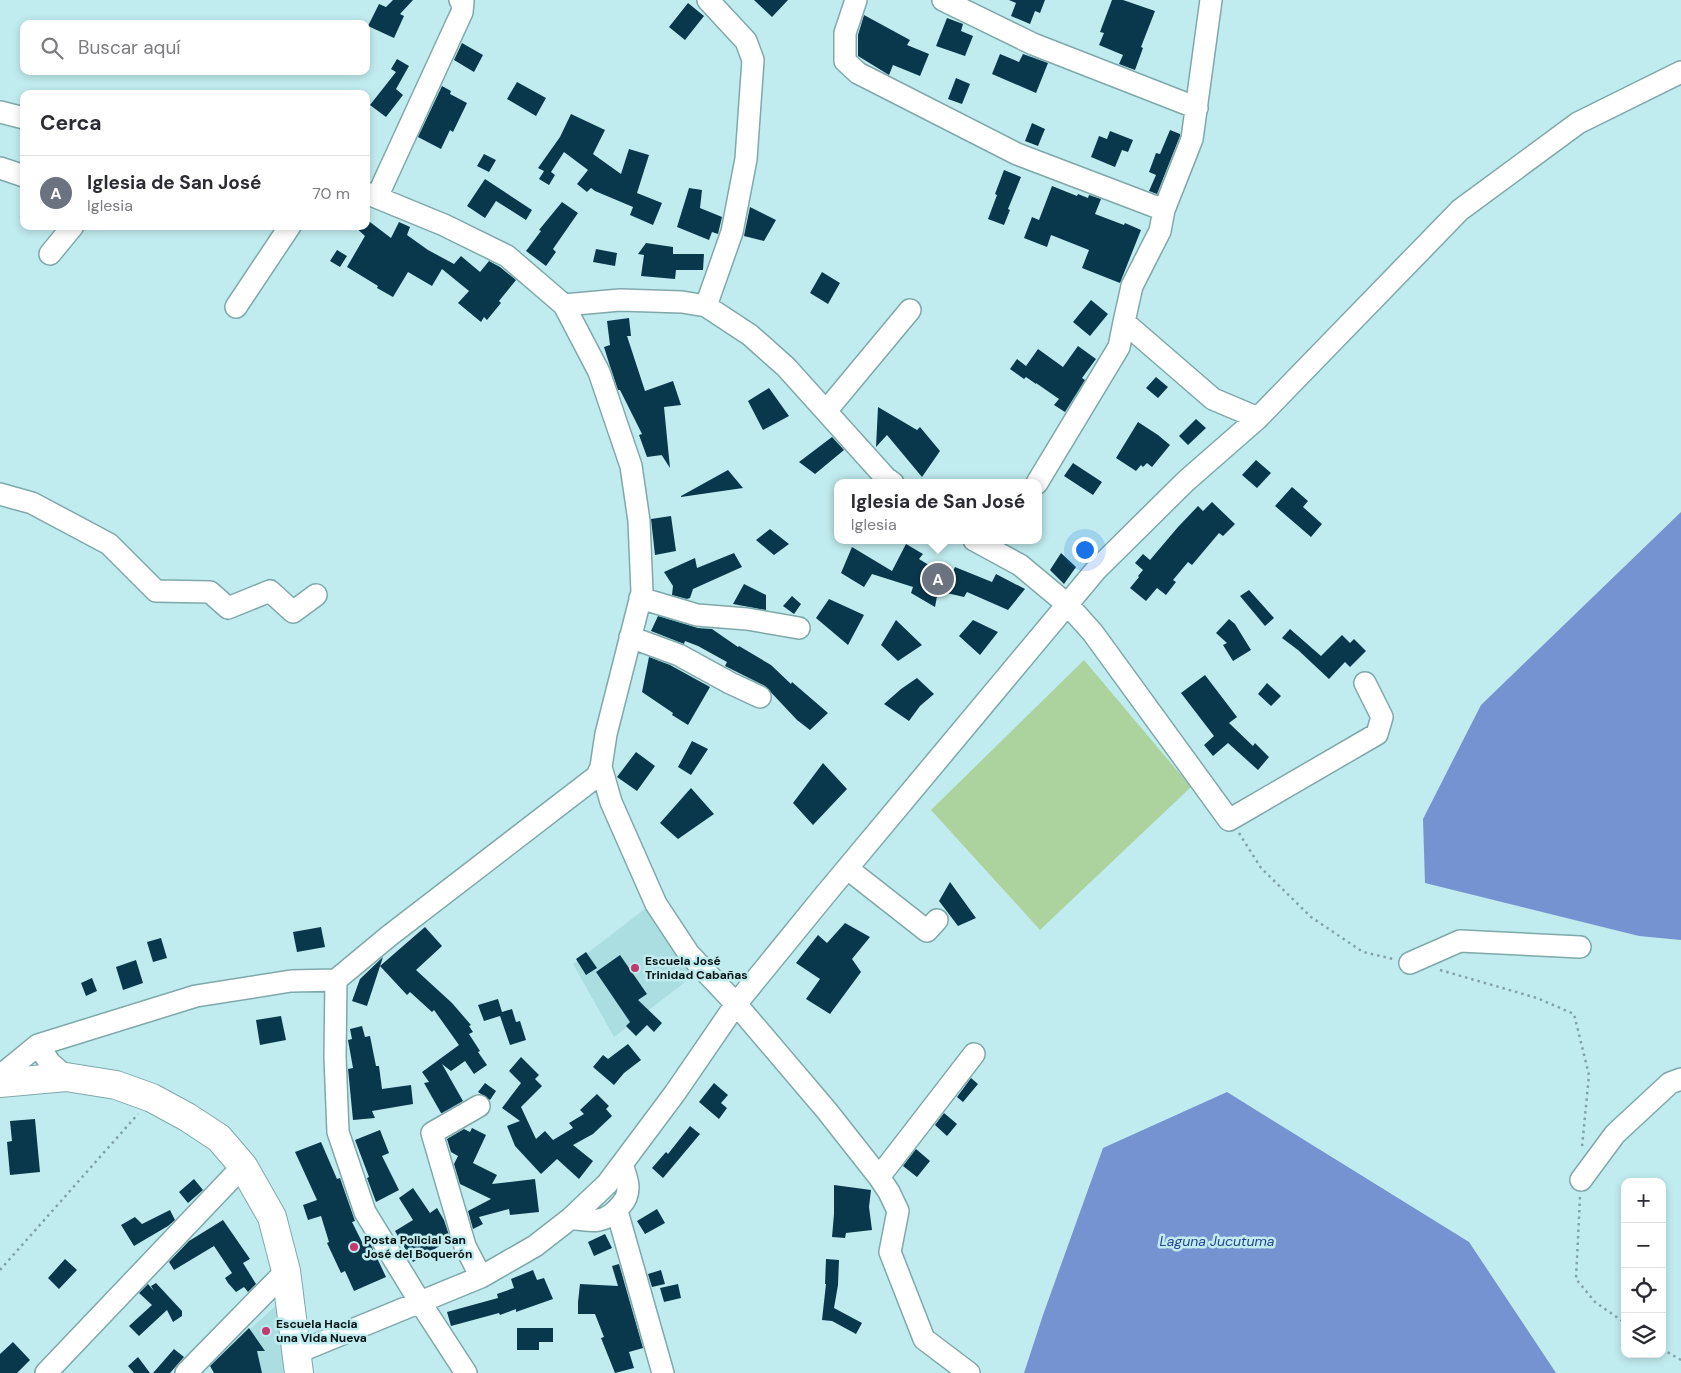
<!DOCTYPE html>
<html lang="es">
<head>
<meta charset="utf-8">
<style>
  :root { --surface:#fff; --page:#f2f2f3; --text:#2b2b33; --muted:#7c7c81; --line:#e1e1e2; --accent:#1a73e8 }
  body { margin:0; font-family:"DM Sans",sans-serif; background:var(--page); color:var(--text) }
  .controls { position:absolute; right:15px; bottom:15px; display:grid; overflow:hidden; border-radius:10px; box-shadow:0 2px 8px #0003 }
  .controls button { width:45px; height:45px; display:grid; place-items:center; padding:0; border:0; border-bottom:1px solid var(--line); background:var(--surface); color:var(--text); font:25px sans-serif }
  .you { position:absolute; left:1084px; top:549px; width:18px; height:18px; margin:-12px; border:4px solid #fff; border-radius:50%; background:#1a73e8; box-shadow:0 0 0 8px #1a73e833 }
  .badge { display:grid; place-items:center; width:32px; height:32px; border-radius:50%; background:var(--accent); color:#fff; font-size:16px; font-weight:700 }
  .pin { position:absolute; translate:-50% -50%; border:2px solid #fff; box-shadow:0 1px 5px #0006 }
  .popup { position:absolute; left:834px; top:479px; width:208px; height:65px; box-sizing:border-box; display:grid; place-content:center; border-radius:10px; background:var(--surface); filter:drop-shadow(0 1px 4px #0005); font-size:16px; white-space:nowrap; color:var(--muted) }
  .popup b { font-size:19px; color:var(--text) }
  .popup::after { content:''; position:absolute; left:50%; top:100%; margin-left:-10px; border:10px solid transparent; border-top-color:var(--surface) }
  .list { margin:0; padding:0; list-style:none }
  h2 { display:flex; justify-content:space-between; align-items:center; height:65px; margin:0; padding:0 20px; font-size:21px }
  h2 small { font-size:16px; font-weight:400; color:var(--muted) }
  .list li { display:grid; grid-template-columns:32px 1fr auto; gap:15px; align-items:center; box-sizing:border-box; height:75px; padding:0 20px; border-top:1px solid var(--line) }
  .list b { display:block; font-size:19px; white-space:nowrap }
  .list p { margin:0; font-size:16px; white-space:nowrap; color:var(--muted) }
  .list em { font-size:16px; font-style:normal; color:var(--muted) }
  .icon { flex:none; width:28px; height:28px; fill:none; stroke:currentColor; stroke-width:2; stroke-linecap:round; stroke-linejoin:round }
  .map { position:relative; flex:none; width:1681px; height:1373px; overflow:hidden }
  .search { position:absolute; background:var(--surface); box-shadow:0 2px 8px #0003; left:20px; top:20px; width:350px; height:55px; display:flex; align-items:center; gap:12px; box-sizing:border-box; padding:0 18px; border-radius:10px; color:var(--muted); font-size:19px }
  .panel { position:absolute; background:var(--surface); box-shadow:0 2px 8px #0003; left:20px; top:90px; width:350px; height:140px; border-radius:10px }
  .map>svg:first-child { display:block }
  .built { fill:#abdee1 }
  .green { fill:#acd39d }
  .water { fill:#7592d1 }
  .building { fill:#09384d }
  .lines { fill:none; stroke-linecap:round; stroke-linejoin:round }
  .minor-casing { stroke:#7fa8aa; stroke-width:24 }
  .major-casing { stroke:#7fa8aa; stroke-width:30 }
  .path { stroke:#82a3a6; stroke-width:2.5; stroke-dasharray:2.5 4; stroke-linecap:butt }
  .minor { stroke:#fff; stroke-width:21 }
  .major { stroke:#fff; stroke-width:28 }
  .poi-dot { fill:#c4396f; stroke:#c1ecef; stroke-width:2 }
  .labels { text-anchor:middle; dominant-baseline:central; stroke-width:5; stroke-linejoin:round; paint-order:stroke }
  .poi-label { font-size:12px; font-weight:bold; fill:#031213; stroke:#c1ecef; text-anchor:start }
  .water-label { font-size:14px; font-style:italic; fill:#274490; stroke:#c1ecef }
</style>
</head>
<body>
<div class="map">
<svg width="1681" height="1373" viewBox="0 0 1681 1373">
  <rect width="100%" height="100%" fill="#c1ecef"/>
  <path class="built" d="M 650,905 L 697,973 L 614,1037 L 573,964 Z
    M 280,1302 L 290,1373 L 223,1373 L 217,1359 Z"/>
  <path class="green" d="M 1084,660 L 1191,787 L 1040,930 L 931,810 Z"/>
  <path class="water" d="M 1681,512 L 1681,940 L 1639,936 L 1425,883 L 1423,819 L 1481,705 Z
    M 1227,1092 L 1469,1242 L 1556,1373 L 1024,1373 L 1043,1315 L 1103,1148 Z"/>
  <path class="building" d="M 393,0 L 413,0 L 400,14 L 404,16 L 394,38 L 368,26 L 379,4 L 386,7 Z
    M 754,0 L 788,0 L 772,17 Z
    M 1009,0 L 1045,0 L 1040,13 L 1035,11 L 1030,24 L 1011,16 L 1016,3 Z
    M 1112,0 L 1123,0 L 1155,11 L 1141,47 L 1143,48 L 1135,70 L 1119,64 L 1123,55 L 1099,45 L 1104,33 L 1100,32 Z
    M 688,3 L 704,16 L 685,40 L 669,27 Z
    M 864,15 L 910,40 L 907,45 L 929,54 L 920,76 L 893,65 L 889,75 L 858,56 L 858,35 Z
    M 947,18 L 963,24 L 961,31 L 973,36 L 965,56 L 936,46 Z
    M 462,43 L 483,55 L 474,72 L 454,60 Z
    M 1000,54 L 1019,62 L 1023,54 L 1048,63 L 1036,93 L 992,74 Z
    M 397,59 L 409,66 L 396,89 L 403,95 L 386,117 L 370,105 L 396,72 L 391,69 Z
    M 956,78 L 970,84 L 962,104 L 948,99 Z
    M 517,82 L 546,98 L 536,116 L 507,99 Z
    M 442,86 L 451,91 L 450,94 L 467,103 L 453,132 L 450,130 L 441,149 L 418,137 Z
    M 571,114 L 605,130 L 593,154 L 621,174 L 629,149 L 649,155 L 637,193 L 662,203 L 653,225 L 630,215 L 633,207 L 595,191 L 591,188 L 587,192 L 577,184 L 588,170 L 564,152 L 551,172 L 555,175 L 549,185 L 539,179 L 544,171 L 538,168 L 560,137 Z
    M 1032,123 L 1045,129 L 1038,146 L 1025,141 Z
    M 1170,130 L 1180,134 L 1180,136 L 1157,194 L 1149,191 L 1156,175 L 1149,172 L 1156,153 L 1160,154 Z
    M 1110,131 L 1133,140 L 1128,152 L 1122,150 L 1115,167 L 1091,157 L 1099,136 L 1107,139 Z
    M 484,154 L 496,160 L 489,172 L 477,166 Z
    M 1004,170 L 1021,177 L 1008,209 L 1010,210 L 1004,225 L 988,219 L 997,195 L 995,194 Z
    M 485,179 L 532,210 L 526,220 L 496,201 L 485,218 L 467,206 Z
    M 1052,186 L 1077,196 L 1078,194 L 1088,198 L 1089,195 L 1101,199 L 1095,214 L 1124,225 L 1125,223 L 1141,230 L 1120,283 L 1082,268 L 1089,250 L 1051,235 L 1047,247 L 1024,238 L 1032,217 L 1039,220 Z
    M 689,188 L 702,190 L 700,208 L 722,217 L 718,234 L 712,232 L 709,240 L 677,227 Z
    M 562,202 L 578,213 L 553,249 L 556,252 L 546,266 L 526,251 L 541,231 L 539,230 Z
    M 750,207 L 776,220 L 764,241 L 744,236 Z
    M 366,219 L 391,238 L 399,222 L 410,227 L 407,235 L 428,250 L 454,264 L 461,256 L 480,272 L 489,261 L 500,267 L 516,280 L 499,301 L 501,303 L 487,320 L 484,317 L 481,322 L 458,303 L 469,291 L 442,269 L 432,286 L 408,272 L 393,297 L 377,288 L 378,286 L 347,267 L 365,236 L 354,226 L 366,226 Z
    M 646,243 L 673,247 L 673,254 L 704,254 L 703,270 L 676,270 L 675,279 L 641,276 L 644,255 L 638,254 Z
    M 596,249 L 617,253 L 615,266 L 593,262 Z
    M 337,250 L 347,256 L 340,267 L 330,261 Z
    M 822,272 L 840,283 L 828,304 L 810,293 Z
    M 1091,300 L 1108,314 L 1090,336 L 1073,322 Z
    M 629,318 L 631,336 L 627,336 L 645,391 L 673,381 L 681,405 L 664,407 L 670,468 L 661,454 L 662,455 L 647,457 L 639,435 L 642,434 L 620,390 L 618,390 L 609,363 L 604,347 L 610,345 L 607,321 Z
    M 1078,346 L 1096,359 L 1082,378 L 1085,380 L 1065,412 L 1054,405 L 1059,399 L 1036,383 L 1036,384 L 1026,377 L 1024,379 L 1010,369 L 1017,359 L 1026,366 L 1038,349 L 1063,367 Z
    M 1156,377 L 1168,387 L 1158,398 L 1146,388 Z
    M 769,388 L 789,416 L 763,430 L 748,401 Z
    M 878,407 L 917,430 L 920,427 L 940,451 L 922,477 L 887,435 L 876,447 Z
    M 1196,419 L 1206,428 L 1188,445 L 1179,436 Z
    M 1138,422 L 1158,435 L 1170,445 L 1152,467 L 1147,463 L 1143,467 L 1141,465 L 1136,471 L 1116,458 Z
    M 832,437 L 844,450 L 815,474 L 799,462 Z
    M 1256,460 L 1271,473 L 1257,488 L 1242,475 Z
    M 1073,463 L 1102,482 L 1093,495 L 1064,476 Z
    M 728,470 L 743,488 L 681,497 L 681,496 Z
    M 1292,487 L 1308,501 L 1303,507 L 1322,524 L 1311,537 L 1275,506 Z
    M 1212,502 L 1235,524 L 1223,536 L 1219,533 L 1192,565 L 1188,562 L 1173,580 L 1176,582 L 1166,595 L 1157,588 L 1146,601 L 1130,588 L 1139,577 L 1138,576 L 1143,570 L 1135,563 L 1143,554 L 1150,560 L 1178,527 L 1198,506 L 1203,511 Z
    M 671,516 L 676,551 L 655,555 L 651,519 Z
    M 770,529 L 789,544 L 774,555 L 756,540 Z
    M 906,544 L 923,554 L 919,559 L 950,578 L 955,567 L 992,582 L 996,574 L 1025,589 L 1008,610 L 967,592 L 964,597 L 938,591 L 935,607 L 911,593 L 913,587 L 872,574 L 864,587 L 841,573 L 852,547 L 892,571 Z
    M 734,553 L 742,567 L 693,589 L 690,598 L 687,599 L 672,595 L 673,586 L 664,572 L 695,558 L 697,568 Z
    M 1061,553 L 1076,567 L 1064,584 L 1050,570 Z
    M 744,584 L 766,595 L 766,610 L 733,604 Z
    M 1249,590 L 1274,618 L 1265,626 L 1240,596 Z
    M 792,596 L 801,604 L 794,614 L 783,606 Z
    M 829,599 L 864,615 L 848,645 L 816,618 Z
    M 658,616 L 698,628 L 712,629 L 738,647 L 739,646 L 771,665 L 791,684 L 792,682 L 828,713 L 810,730 L 797,720 L 765,686 L 725,666 L 727,662 L 698,646 L 685,641 L 684,644 L 651,631 Z
    M 1229,619 L 1235,624 L 1251,650 L 1233,661 L 1223,645 L 1227,643 L 1216,633 Z
    M 896,620 L 922,645 L 898,661 L 881,645 Z
    M 973,620 L 998,632 L 980,655 L 959,636 Z
    M 1290,629 L 1321,656 L 1342,635 L 1350,643 L 1354,639 L 1366,651 L 1350,667 L 1345,662 L 1329,679 L 1298,650 L 1282,638 Z
    M 649,657 L 670,665 L 710,687 L 688,725 L 672,715 L 673,713 L 642,692 Z
    M 1205,675 L 1237,717 L 1229,723 L 1253,746 L 1255,743 L 1269,757 L 1258,770 L 1228,743 L 1213,756 L 1204,745 L 1214,736 L 1181,693 Z
    M 917,678 L 934,694 L 920,706 L 909,721 L 884,704 L 901,689 Z
    M 1267,683 L 1281,696 L 1271,706 L 1258,694 Z
    M 692,741 L 708,749 L 691,775 L 678,767 Z
    M 636,752 L 655,766 L 637,791 L 617,777 Z
    M 823,763 L 847,789 L 813,825 L 793,803 Z
    M 691,788 L 714,814 L 678,839 L 660,823 Z
    M 950,882 L 976,918 L 958,926 L 939,901 Z
    M 845,923 L 870,937 L 852,959 L 861,972 L 830,1014 L 806,999 L 820,979 L 796,963 L 818,935 L 827,943 Z
    M 321,927 L 325,947 L 297,952 L 293,932 Z
    M 425,927 L 442,946 L 416,970 L 452,1003 L 471,1025 L 469,1026 L 473,1032 L 469,1034 L 480,1051 L 478,1052 L 487,1065 L 474,1074 L 465,1061 L 451,1071 L 442,1064 L 463,1101 L 442,1113 L 441,1113 L 424,1083 L 429,1082 L 422,1072 L 459,1045 L 434,1010 L 432,1012 L 410,992 L 407,995 L 380,966 Z
    M 161,938 L 167,958 L 153,962 L 147,942 Z
    M 586,952 L 597,968 L 586,975 L 576,959 Z
    M 620,955 L 647,994 L 638,1000 L 662,1023 L 654,1032 L 647,1025 L 636,1036 L 626,1026 L 630,1022 L 596,972 Z
    M 383,957 L 367,1006 L 352,1001 L 360,979 Z
    M 136,960 L 143,983 L 123,990 L 116,967 Z
    M 92,978 L 97,991 L 86,996 L 81,983 Z
    M 498,999 L 502,1012 L 512,1009 L 516,1022 L 520,1021 L 526,1040 L 510,1045 L 500,1016 L 484,1021 L 478,1005 Z
    M 281,1016 L 286,1040 L 260,1045 L 256,1020 Z
    M 362,1026 L 365,1037 L 370,1036 L 376,1066 L 379,1066 L 382,1089 L 411,1085 L 413,1104 L 372,1111 L 375,1118 L 353,1120 L 348,1069 L 353,1068 L 348,1040 L 352,1039 L 350,1029 Z
    M 628,1044 L 641,1060 L 624,1073 L 614,1085 L 593,1067 L 603,1055 L 608,1059 Z
    M 521,1057 L 539,1075 L 535,1079 L 542,1086 L 521,1107 L 536,1139 L 545,1131 L 553,1140 L 573,1128 L 569,1123 L 584,1114 L 580,1110 L 597,1094 L 609,1106 L 606,1109 L 612,1116 L 593,1134 L 573,1145 L 593,1161 L 579,1179 L 557,1159 L 541,1174 L 515,1146 L 507,1126 L 520,1121 L 502,1108 L 521,1083 L 509,1071 Z
    M 971,1078 L 978,1084 L 963,1102 L 957,1097 Z
    M 485,1083 L 496,1091 L 490,1100 L 478,1092 Z
    M 714,1083 L 728,1095 L 721,1103 L 727,1108 L 719,1119 L 699,1102 Z
    M 944,1113 L 957,1124 L 947,1136 L 935,1125 Z
    M 35,1119 L 40,1172 L 10,1175 L 7,1142 L 12,1141 L 10,1121 Z
    M 690,1126 L 700,1134 L 663,1178 L 652,1168 L 666,1152 L 668,1154 Z
    M 472,1128 L 486,1135 L 473,1163 L 497,1175 L 492,1184 L 535,1179 L 539,1212 L 510,1215 L 509,1209 L 479,1217 L 483,1224 L 473,1229 L 468,1211 L 491,1199 L 460,1184 L 454,1164 L 458,1156 L 451,1152 L 447,1139 L 464,1129 L 470,1132 Z
    M 380,1130 L 389,1153 L 382,1156 L 399,1190 L 376,1202 L 367,1178 L 369,1177 L 355,1140 Z
    M 321,1142 L 337,1179 L 340,1178 L 355,1221 L 352,1222 L 364,1246 L 370,1243 L 386,1277 L 354,1291 L 345,1271 L 341,1273 L 327,1243 L 329,1242 L 321,1216 L 308,1220 L 303,1205 L 317,1200 L 295,1152 Z
    M 916,1149 L 930,1161 L 917,1177 L 903,1166 Z
    M 194,1179 L 203,1190 L 188,1203 L 179,1192 Z
    M 834,1185 L 871,1190 L 869,1207 L 872,1230 L 846,1233 L 845,1238 L 832,1237 L 834,1214 Z
    M 413,1188 L 430,1213 L 437,1208 L 444,1220 L 450,1238 L 442,1242 L 443,1244 L 413,1262 L 395,1231 L 413,1220 L 399,1198 Z
    M 657,1209 L 665,1223 L 645,1234 L 637,1221 Z
    M 170,1210 L 175,1220 L 168,1226 L 134,1246 L 121,1225 L 135,1217 L 142,1224 Z
    M 223,1220 L 250,1259 L 243,1263 L 256,1284 L 248,1292 L 244,1287 L 236,1292 L 228,1283 L 225,1278 L 232,1273 L 214,1246 L 174,1270 L 169,1262 L 189,1241 Z
    M 605,1234 L 612,1248 L 594,1256 L 588,1242 Z
    M 65,1259 L 77,1270 L 59,1289 L 48,1278 Z
    M 826,1259 L 839,1260 L 838,1285 L 834,1308 L 862,1323 L 856,1334 L 832,1321 L 822,1320 L 826,1284 L 825,1284 Z
    M 619,1264 L 643,1348 L 629,1352 L 634,1368 L 615,1373 L 601,1338 L 604,1337 L 595,1314 L 578,1314 L 578,1302 L 580,1284 L 618,1286 L 612,1266 Z
    M 533,1270 L 537,1280 L 544,1278 L 553,1299 L 516,1312 L 516,1309 L 500,1315 L 499,1313 L 451,1326 L 447,1312 L 498,1298 L 497,1294 L 514,1288 L 511,1279 Z
    M 661,1270 L 665,1284 L 652,1287 L 648,1274 Z
    M 156,1283 L 182,1311 L 182,1316 L 173,1322 L 167,1310 L 139,1336 L 129,1326 L 152,1305 L 139,1293 L 148,1284 L 154,1291 L 151,1286 Z
    M 678,1284 L 681,1298 L 664,1302 L 660,1288 Z
    M 249,1328 L 265,1351 L 257,1351 L 262,1373 L 214,1373 L 210,1366 Z
    M 517,1328 L 553,1328 L 553,1342 L 539,1342 L 539,1350 L 517,1350 Z
    M 13,1342 L 30,1360 L 17,1373 L 0,1373 L 0,1354 Z
    M 174,1349 L 184,1357 L 170,1373 L 153,1373 Z
    M 138,1357 L 150,1373 L 134,1373 L 128,1366 Z"/>
  <g class="lines">
    <g class="minor-casing">
      <path id="minor" d="M 856,0 L 845,33 L 845,61 L 858,73 L 1017,154 L 1164,210
        M 943,0 L 1033,44 L 1197,108
        M 1211,0 L 1192,139 L 1164,210 L 1160,231 L 1132,286 L 1124,322 L 1213,399 L 1258,418
        M 0,112 L 24,118
        M 0,168 L 24,176
        M 377,197 L 462,12 L 463,2 L 460,0
        M 50,254 L 73,226
        M 564,305 L 620,300 L 682,302 L 706,306 L 750,335 L 786,367 L 886,478 L 893,483
        M 706,306 L 732,232 L 746,159 L 753,60 L 746,41 L 708,0
        M 236,307 L 290,226
        M 826,411 L 910,310
        M 1037,483 L 1119,347 L 1124,322
        M 0,494 L 32,503 L 109,544 L 156,591 L 210,592 L 228,608 L 270,591 L 293,612 L 316,595
        M 974,540 L 1020,565 L 1068,605 L 1093,633 L 1229,820 L 1377,734 L 1382,717 L 1365,683
        M 640,598 L 697,615 L 747,619 L 799,628
        M 630,637 L 679,655 L 730,683 L 760,697
        M 601,767 L 611,802 L 656,904 L 689,954 L 736,1004 L 827,1111 L 879,1177 L 889,1192 L 898,1211 L 890,1252 L 924,1339 L 969,1373
        M 848,869 L 927,931 L 937,920
        M 1410,963 L 1460,941 L 1580,947
        M 336,980 L 335,1057 L 338,1132 L 365,1212 L 420,1302 L 466,1373
        M 38,1045 L 50,1063 L 66,1077
        M 0,1076 L 38,1045 L 196,996 L 291,981 L 336,980 L 389,936 L 597,776 L 601,767 L 606,734 L 642,592 L 639,521 L 631,466 L 599,372 L 564,305 L 507,256 L 444,225 L 366,193
        M 479,1106 L 432,1133 L 465,1246 L 481,1277
        M 879,1177 L 974,1054
        M 1581,1180 L 1615,1134 L 1670,1083 L 1681,1079
        M 617,1211 L 663,1373
        M 571,1218 C 592,1222 606,1224 621,1205 C 626,1200 628,1195 628,1187 C 628,1180 624,1171 622,1164
        M 296,1353 L 481,1277 L 535,1246 L 571,1218 L 607,1184 L 675,1093 L 736,1004 L 824,896 L 1096,570 L 1186,481 L 1258,418 L 1460,210 L 1578,123 L 1681,72
        M 46,1373 L 243,1166
        M 186,1373 L 286,1271"/>
    </g>
    <g class="major-casing">
      <path id="major" d="M 0,1083 L 66,1077 L 116,1085 L 152,1098 L 187,1117 L 219,1138 L 243,1166 L 272,1217 L 286,1271 L 299,1373"/>
    </g>
    <path class="path" d="M 1239,833 L 1261,868 L 1311,917 L 1363,952 L 1393,959
      M 1440,970 L 1537,998 L 1574,1014 L 1589,1075 L 1582,1147
      M 1580,1197 L 1576,1279 L 1595,1302 L 1625,1323
      M 0,1270 L 138,1114
      M 1662,1349 L 1681,1360"/>
    <use href="#minor" class="minor"/>
    <use href="#major" class="major"/>
  </g>
  <g class="poi-dot">
    <circle cx="635" cy="968" r="5"/>
    <circle cx="354" cy="1247" r="5"/>
    <circle cx="266" cy="1331" r="5"/>
  </g>
  <g class="labels">
    <g class="poi-label">
      <text x="645" y="961">Escuela José<tspan x="645" dy="14">Trinidad Cabañas</tspan></text>
      <text x="364" y="1240">Posta Policial San<tspan x="364" dy="14">José del Boquerón</tspan></text>
      <text x="276" y="1324">Escuela Hacia<tspan x="276" dy="14">una Vida Nueva</tspan></text>
    </g>
    <g class="water-label">
      <text x="1217" y="1241">Laguna Jucutuma</text>
    </g>
  </g>
</svg>
<div class="controls">
<button>+</button>
<button>−</button>
<button><svg class="icon" aria-label="locate" viewBox="0 0 24 24"><circle cx="12" cy="12" r="6"/><path d="M12 2v4M12 18v4M2 12h4M18 12h4"/></svg></button>
<button><svg class="icon" aria-label="layers" viewBox="0 0 24 24"><path d="M12 4l9 5-9 5-9-5zM3 14l9 5 9-5"/></svg></button>
</div>
<div class="you"></div>
<div class="pin badge" style="left:938px;top:579px;background:#6b7280">A</div>
<div class="popup"><b>Iglesia de San José</b>Iglesia</div>
<div class="search"><svg class="icon" aria-label="search" viewBox="0 0 24 24"><circle cx="10" cy="10" r="6"/><path d="M15 15l6 6"/></svg>Buscar aquí</div>
<section class="panel">
<h2>Cerca<small></small></h2>
<ul class="list">
<li><span class="badge" style="background:#6b7280">A</span><div><b>Iglesia de San José</b><p>Iglesia</p></div><em>70 m</em></li>
</ul>
</section>
</div>
</body>
</html>
